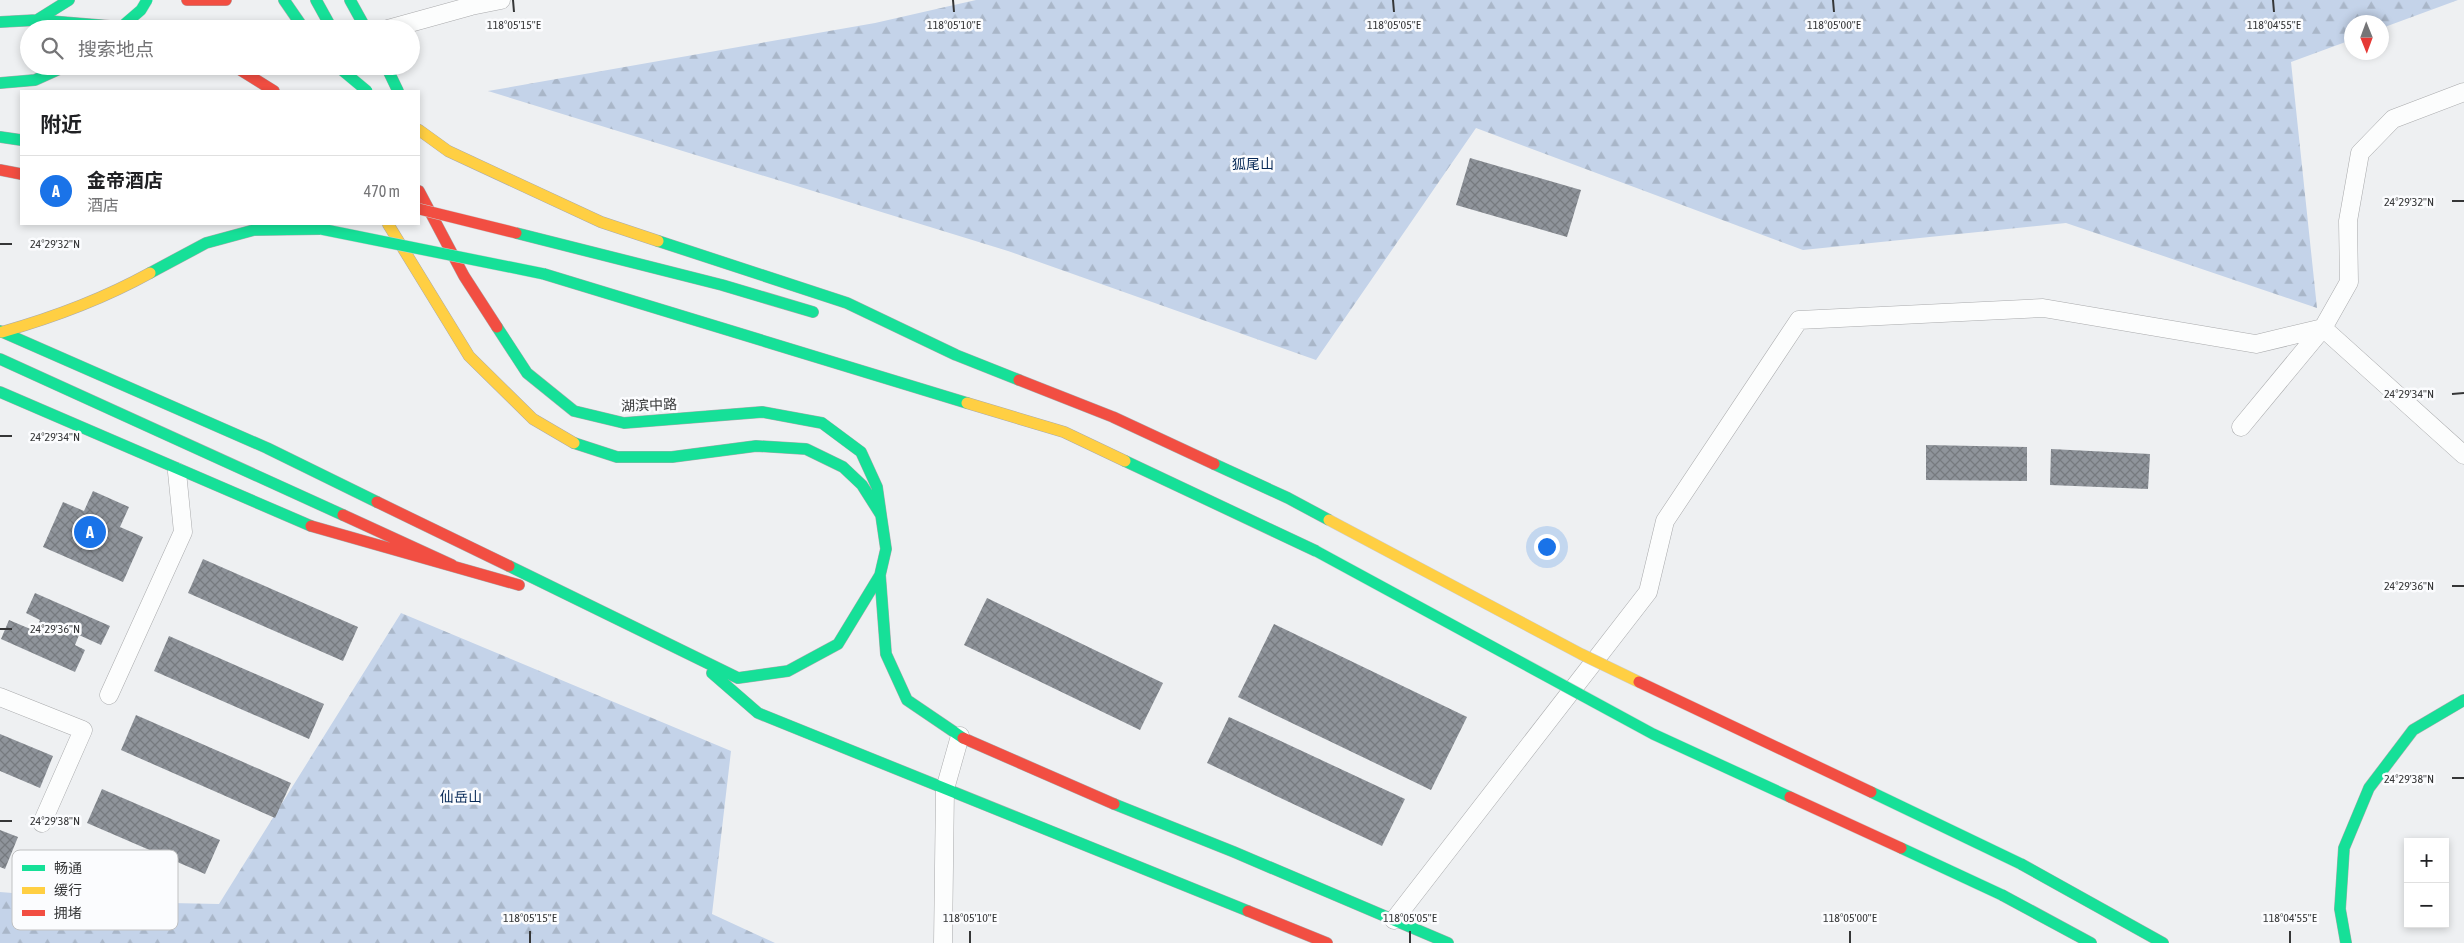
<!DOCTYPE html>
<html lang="zh">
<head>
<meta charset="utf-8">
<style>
  :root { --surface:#fff; --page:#f2f2f2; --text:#202124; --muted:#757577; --line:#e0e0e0; --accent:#1a73e8 }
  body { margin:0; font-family:"Asap Condensed","Noto Sans SC",sans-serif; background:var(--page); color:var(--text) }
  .controls { position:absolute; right:15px; bottom:15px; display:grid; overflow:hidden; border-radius:0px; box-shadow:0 2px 8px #0003 }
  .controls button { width:45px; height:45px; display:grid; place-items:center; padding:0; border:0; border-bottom:1px solid var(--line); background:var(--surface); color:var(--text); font:25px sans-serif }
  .compass { position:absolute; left:2344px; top:15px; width:45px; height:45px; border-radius:50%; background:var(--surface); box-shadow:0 2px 8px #0003; rotate:179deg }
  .you { position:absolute; left:1546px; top:546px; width:18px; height:18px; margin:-12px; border:4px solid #fff; border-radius:50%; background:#1a73e8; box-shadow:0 0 0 8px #1a73e833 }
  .badge { display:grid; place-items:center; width:32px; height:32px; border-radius:50%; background:var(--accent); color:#fff; font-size:16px; font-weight:700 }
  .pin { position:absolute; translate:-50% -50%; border:2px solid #fff; box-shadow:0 1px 5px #0006 }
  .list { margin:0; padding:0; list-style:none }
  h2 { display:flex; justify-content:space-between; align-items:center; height:65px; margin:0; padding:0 20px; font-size:21px }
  h2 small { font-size:16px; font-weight:400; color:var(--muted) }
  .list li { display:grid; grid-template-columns:32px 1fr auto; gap:15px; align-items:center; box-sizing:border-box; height:70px; padding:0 20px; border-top:1px solid var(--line) }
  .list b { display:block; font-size:19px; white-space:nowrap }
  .list p { margin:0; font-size:16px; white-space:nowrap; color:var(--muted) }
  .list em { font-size:16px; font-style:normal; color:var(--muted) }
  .icon { flex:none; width:28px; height:28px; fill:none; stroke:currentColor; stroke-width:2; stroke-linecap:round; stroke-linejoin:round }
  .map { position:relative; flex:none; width:2464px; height:943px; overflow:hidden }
  .search { position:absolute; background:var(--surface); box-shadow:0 2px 8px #0003; left:20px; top:20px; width:400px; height:55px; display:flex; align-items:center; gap:12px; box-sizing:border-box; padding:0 18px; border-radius:28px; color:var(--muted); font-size:19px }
  .panel { position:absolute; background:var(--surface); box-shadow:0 2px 8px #0003; left:20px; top:90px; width:400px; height:135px; border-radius:0px }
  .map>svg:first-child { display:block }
  .forest { fill:url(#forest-firs) }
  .building { fill:url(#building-cross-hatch) }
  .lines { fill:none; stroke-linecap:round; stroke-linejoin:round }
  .street-casing { stroke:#a9aaac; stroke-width:19 }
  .fast-casing { stroke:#a9aaac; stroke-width:12 }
  .slow-casing { stroke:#a9aaac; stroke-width:12 }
  .jam-casing { stroke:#a9aaac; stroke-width:12 }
  .street { stroke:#fcfdfd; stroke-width:18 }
  .fast { stroke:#16e098; stroke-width:11 }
  .slow { stroke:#ffcf43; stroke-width:11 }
  .jam { stroke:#f24e42; stroke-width:11 }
  .fast-bridge-casing { stroke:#cccdce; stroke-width:12; stroke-linecap:butt }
  .slow-bridge-casing { stroke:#cccdce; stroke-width:12; stroke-linecap:butt }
  .jam-bridge-casing { stroke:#cccdce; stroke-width:12; stroke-linecap:butt }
  .fast-bridge { stroke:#16e098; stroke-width:11 }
  .slow-bridge { stroke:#ffcf43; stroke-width:11 }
  .jam-bridge { stroke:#f24e42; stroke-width:11 }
  .ticks { fill:none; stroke:#353637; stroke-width:2 }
  .labels { text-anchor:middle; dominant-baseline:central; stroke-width:5; stroke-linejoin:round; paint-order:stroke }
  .park-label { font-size:14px; fill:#062856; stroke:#fbfcfe }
  .street-label { font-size:14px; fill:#353637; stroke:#fbfcfe }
  .key { fill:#fbfcfe; stroke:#c0c1c2; stroke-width:1 }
  .key-label { font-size:14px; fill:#353637 }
  .ticks-label { font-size:12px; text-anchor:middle; fill:#353637; stroke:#fbfcfe; stroke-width:5; stroke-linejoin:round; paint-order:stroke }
</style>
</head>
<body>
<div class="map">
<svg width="2464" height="943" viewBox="0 0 2464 943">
  <defs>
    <pattern id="forest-firs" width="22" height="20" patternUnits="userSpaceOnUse" patternTransform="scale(1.25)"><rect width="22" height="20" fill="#c4d3e9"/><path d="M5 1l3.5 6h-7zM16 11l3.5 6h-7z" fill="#a9b6c8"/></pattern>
    <pattern id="building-cross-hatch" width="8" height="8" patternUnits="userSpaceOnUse" patternTransform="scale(1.25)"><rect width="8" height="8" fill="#8f949b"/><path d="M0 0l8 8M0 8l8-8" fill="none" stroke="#767a7f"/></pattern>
  </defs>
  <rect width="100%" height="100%" fill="#eef0f2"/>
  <path class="forest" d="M 976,0 L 2458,0 L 2382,28 L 2382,22 L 2352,22 L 2351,40 L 2291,62 L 2317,308 L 2066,223 L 1803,250 L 1476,128 L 1316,360 L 1008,251 L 488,91 L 875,23 Z
    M 401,613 L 731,751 L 712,914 L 775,943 L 0,943 L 0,892 L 123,902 L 219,904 Z"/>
  <path class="building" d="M 1470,158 L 1581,190 L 1567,237 L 1456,205 Z
    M 1926,445 L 2027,447 L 2027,481 L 1926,480 Z
    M 2051,449 L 2150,454 L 2148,489 L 2050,485 Z
    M 93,491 L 129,507 L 120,527 L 143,537 L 123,582 L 43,547 L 63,502 L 84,511 Z
    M 203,559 L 358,627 L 343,661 L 188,593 Z
    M 35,593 L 110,626 L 101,645 L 79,635 L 75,645 L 85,650 L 75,672 L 1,639 L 9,620 L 35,631 L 40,620 L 26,613 Z
    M 987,598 L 1163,683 L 1140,730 L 964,645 Z
    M 1274,624 L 1467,717 L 1431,790 L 1238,697 Z
    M 169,636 L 324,704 L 309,739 L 154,671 Z
    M 136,715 L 291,783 L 275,818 L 121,750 Z
    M 1229,717 L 1405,799 L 1382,846 L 1207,763 Z
    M 0,734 L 53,756 L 40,788 L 0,771 Z
    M 102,789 L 220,840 L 205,874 L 87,823 Z
    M 0,830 L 18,837 L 5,869 L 0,867 Z"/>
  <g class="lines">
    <g class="street-casing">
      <path id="street" d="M 388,29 L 471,6 L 501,0
        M 2241,427 L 2323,328 L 2349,282 L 2348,221 L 2360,153 L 2393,119 L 2464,92
        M 109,695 L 183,532 L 177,472
        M 0,697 L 83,730 L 42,823
        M 1394,920 L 1648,592 L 1665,521 L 1799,320 L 2043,308 L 2256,344 L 2323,328 L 2464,455
        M 943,943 L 945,789 L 960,736"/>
    </g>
    <g class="fast-casing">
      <path id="fast" d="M 284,0 L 304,29
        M 316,0 L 332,29
        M 350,0 L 366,29
        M 37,20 L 69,0
        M 0,22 L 37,20 L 146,29
        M 386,66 L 398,91
        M 0,83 L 35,80 L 66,66
        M 0,137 L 21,140
        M 516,233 L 722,285 L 813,312
        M 658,241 L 847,303 L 956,355 L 1019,380
        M 150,273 L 206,243 L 254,230 L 321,229
        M 544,274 L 967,403
        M 497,327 L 527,373 L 574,411 L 624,423 L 762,412 L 822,423 L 861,452 L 877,487 L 881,515
        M 0,331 L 267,448 L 377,502
        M 0,359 L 343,515
        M 0,392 L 311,526
        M 574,443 L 617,457 L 672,457 L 756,446 L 806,449 L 843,467 L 862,485 L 881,515 L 886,549 L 880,575 L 886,654 L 907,700 L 963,738
        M 1125,461 L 1316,551
        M 1214,464 L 1288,498 L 1329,520
        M 509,566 L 738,678 L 788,671 L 838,644 L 880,575
        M 712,673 L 758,713 L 1248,911
        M 1114,804 L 1234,852 L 1448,943
        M 2021,864 L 2163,943
        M 2002,895 L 2091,943
        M 2346,943 L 2340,909 L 2344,848 L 2369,788 L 2413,730 L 2464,700"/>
    </g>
    <g class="slow-casing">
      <path id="slow" d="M 419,130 L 448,151 L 601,222 L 658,241
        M 388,224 L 469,356 L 533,419 L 574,443
        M 2,332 C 55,317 101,300 150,273
        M 967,403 L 1064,432 L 1125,461"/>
    </g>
    <g class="jam-casing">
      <path id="jam" d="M 187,0 L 226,0
        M 234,66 L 274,91
        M 0,170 L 21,174
        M 419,191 L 464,276 L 497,327
        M 1019,380 L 1113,417 L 1214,464
        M 377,502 L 509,566
        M 343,515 L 452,565
        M 311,526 L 519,585
        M 963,738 L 1114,804
        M 1248,911 L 1327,943"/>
    </g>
    <use href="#street" class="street"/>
    <use href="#fast" class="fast"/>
    <use href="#slow" class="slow"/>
    <use href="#jam" class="jam"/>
    <g class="fast-bridge-casing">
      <path id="fast-bridge" d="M 119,29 L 141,10 L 147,0
        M 337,66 L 367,91
        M 321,229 L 544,274
        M 1316,551 L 1653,734 L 1790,797
        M 1871,792 L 2021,864
        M 1901,848 L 2002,895"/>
    </g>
    <g class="slow-bridge-casing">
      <path id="slow-bridge" d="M 1329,520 L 1581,654 L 1639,682"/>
    </g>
    <g class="jam-bridge-casing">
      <path id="jam-bridge" d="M 419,209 L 516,233
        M 1639,682 L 1871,792
        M 1790,797 L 1901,848"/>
    </g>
    <use href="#fast-bridge" class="fast-bridge"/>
    <use href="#slow-bridge" class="slow-bridge"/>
    <use href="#jam-bridge" class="jam-bridge"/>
  </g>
  <path class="ticks" d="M 513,0 L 514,12M 953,0 L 954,12M 1393,0 L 1394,12M 1833,0 L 1834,12M 2273,0 L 2274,12M 2452,201 L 2464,201M 0,244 L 12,244M 2452,394 L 2464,393M 0,436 L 12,436M 2452,586 L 2464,586M 0,629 L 12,629M 2452,778 L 2464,778M 0,821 L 12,821M 530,931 L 530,943M 970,931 L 970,943M 1410,931 L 1410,943M 1850,931 L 1850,943M 2290,931 L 2290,943"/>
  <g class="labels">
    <g class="park-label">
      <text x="1253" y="164">狐尾山</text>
      <text x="461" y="797">仙岳山</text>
    </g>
    <g class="street-label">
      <text transform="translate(649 405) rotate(-2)">湖滨中路</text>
    </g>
  </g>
  <rect x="12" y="850" width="166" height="80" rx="8" class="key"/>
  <rect x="22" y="865" width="23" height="6" fill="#16e098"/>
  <rect x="22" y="887" width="23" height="7" fill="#ffcf43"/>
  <rect x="22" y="910" width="23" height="6" fill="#f24e42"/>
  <g class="key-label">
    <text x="54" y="873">畅通</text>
    <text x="54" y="895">缓行</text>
    <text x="54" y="918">拥堵</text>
  </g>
  <g class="ticks-label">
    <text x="514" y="29">118°05'15"E</text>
    <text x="954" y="29">118°05'10"E</text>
    <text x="1394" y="29">118°05'05"E</text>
    <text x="1834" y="29">118°05'00"E</text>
    <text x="2274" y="29">118°04'55"E</text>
    <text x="2409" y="206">24°29'32"N</text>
    <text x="55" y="248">24°29'32"N</text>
    <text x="2409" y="398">24°29'34"N</text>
    <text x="55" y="441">24°29'34"N</text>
    <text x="2409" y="590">24°29'36"N</text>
    <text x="55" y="633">24°29'36"N</text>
    <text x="2409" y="783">24°29'38"N</text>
    <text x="55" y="825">24°29'38"N</text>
    <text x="530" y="922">118°05'15"E</text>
    <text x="970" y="922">118°05'10"E</text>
    <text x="1410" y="922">118°05'05"E</text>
    <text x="1850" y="922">118°05'00"E</text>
    <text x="2290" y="922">118°04'55"E</text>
  </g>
</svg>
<div class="controls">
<button>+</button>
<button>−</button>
</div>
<svg class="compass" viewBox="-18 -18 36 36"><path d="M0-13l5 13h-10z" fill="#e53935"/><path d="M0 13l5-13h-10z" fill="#757577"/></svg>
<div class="you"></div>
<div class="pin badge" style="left:90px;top:532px">A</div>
<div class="search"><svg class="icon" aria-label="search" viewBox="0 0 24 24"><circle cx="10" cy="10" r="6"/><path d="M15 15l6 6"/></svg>搜索地点</div>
<section class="panel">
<h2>附近<small></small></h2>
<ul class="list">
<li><span class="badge">A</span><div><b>金帝酒店</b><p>酒店</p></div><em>470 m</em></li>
</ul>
</section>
</div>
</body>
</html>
